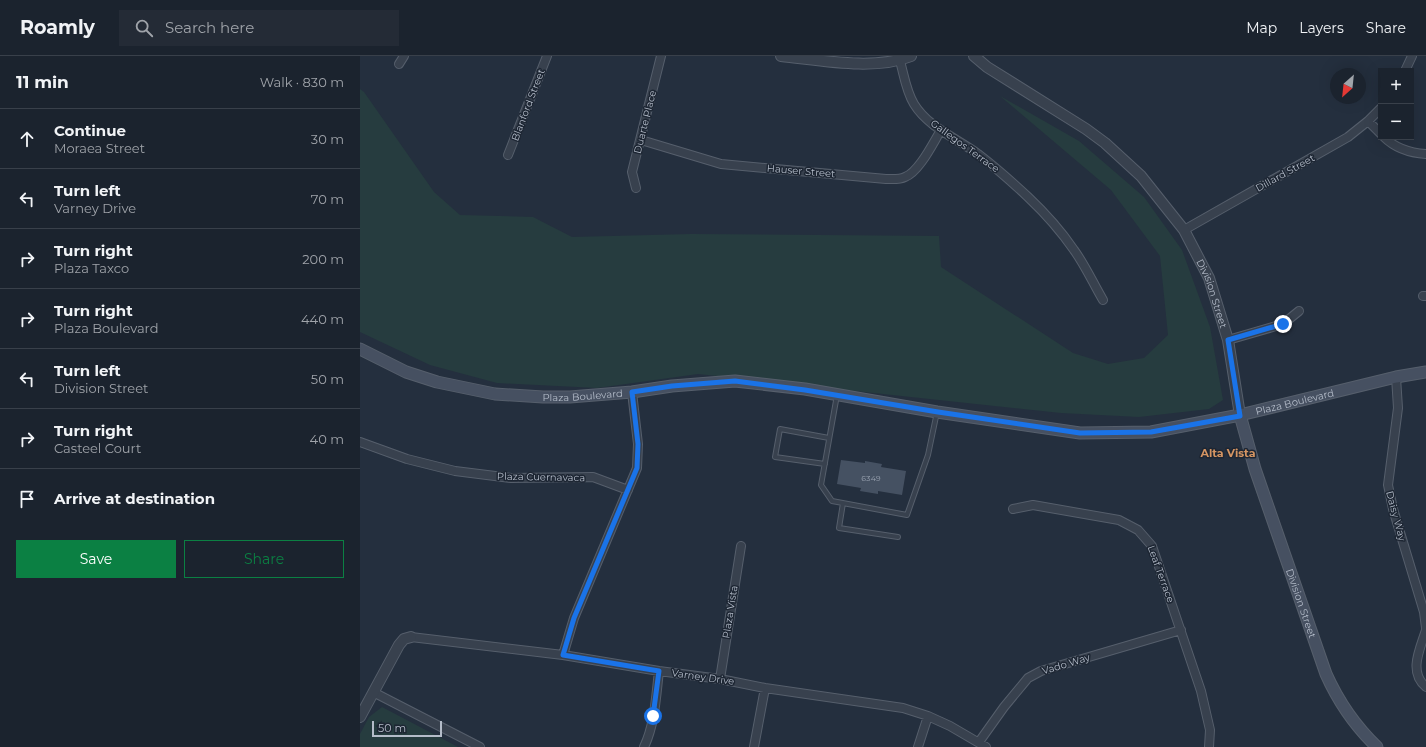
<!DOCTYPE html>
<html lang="en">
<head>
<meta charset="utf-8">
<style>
  :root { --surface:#1b232e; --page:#242b36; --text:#f1f3f6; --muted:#a0a4aa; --line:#39404a; --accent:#0b8043 }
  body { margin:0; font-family:Montserrat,sans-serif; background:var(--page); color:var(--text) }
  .controls { position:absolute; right:12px; top:12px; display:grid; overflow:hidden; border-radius:0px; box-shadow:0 4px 16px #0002 }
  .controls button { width:36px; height:36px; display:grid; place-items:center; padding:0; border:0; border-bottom:1px solid var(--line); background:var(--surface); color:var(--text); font:20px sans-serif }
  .compass { position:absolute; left:970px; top:12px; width:36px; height:36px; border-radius:50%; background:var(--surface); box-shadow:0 4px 16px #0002; rotate:207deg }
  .scale { position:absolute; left:12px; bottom:10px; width:70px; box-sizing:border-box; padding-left:4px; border:2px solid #b4bcc9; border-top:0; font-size:11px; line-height:14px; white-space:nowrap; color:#b4bcc9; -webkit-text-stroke:3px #1d2633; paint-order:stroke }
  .stop { position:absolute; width:12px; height:12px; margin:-9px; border:3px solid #1a73e8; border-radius:50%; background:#fff }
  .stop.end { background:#1a73e8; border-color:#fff; box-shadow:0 1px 4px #0008 }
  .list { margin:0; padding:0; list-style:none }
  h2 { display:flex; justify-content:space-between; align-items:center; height:52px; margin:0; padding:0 16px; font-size:17px }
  h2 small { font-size:13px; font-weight:400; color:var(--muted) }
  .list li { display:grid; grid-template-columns:26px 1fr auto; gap:12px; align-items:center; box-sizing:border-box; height:60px; padding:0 16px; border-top:1px solid var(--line) }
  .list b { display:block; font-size:15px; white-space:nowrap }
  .list p { margin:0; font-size:13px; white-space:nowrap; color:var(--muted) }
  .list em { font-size:13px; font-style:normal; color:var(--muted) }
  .actions { display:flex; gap:8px; padding:12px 16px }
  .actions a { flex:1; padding:9px 0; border:1px solid var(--accent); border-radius:0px; text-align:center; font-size:14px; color:var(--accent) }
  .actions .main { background:var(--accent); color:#fff }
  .icon { flex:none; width:22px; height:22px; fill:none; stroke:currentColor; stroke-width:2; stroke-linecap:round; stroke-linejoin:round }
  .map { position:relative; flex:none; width:1066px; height:691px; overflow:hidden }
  header { display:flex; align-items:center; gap:24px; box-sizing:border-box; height:56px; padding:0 20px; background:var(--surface); border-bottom:1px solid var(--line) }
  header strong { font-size:19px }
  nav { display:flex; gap:22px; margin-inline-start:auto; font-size:14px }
  .search { width:280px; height:36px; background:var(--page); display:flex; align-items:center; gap:10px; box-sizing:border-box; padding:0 14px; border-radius:0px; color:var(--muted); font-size:15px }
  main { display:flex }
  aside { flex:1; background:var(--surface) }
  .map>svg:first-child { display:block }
  .green { fill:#263c3f }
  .building { fill:#455162 }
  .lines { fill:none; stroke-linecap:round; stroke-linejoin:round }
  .service-casing { stroke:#565f6c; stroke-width:6 }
  .minor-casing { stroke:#565f6c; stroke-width:10 }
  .tertiary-casing { stroke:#565f6c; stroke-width:12 }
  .secondary-casing { stroke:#565f6c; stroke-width:13 }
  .service { stroke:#38414e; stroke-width:4 }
  .minor { stroke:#38414e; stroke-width:8 }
  .tertiary { stroke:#38414e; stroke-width:10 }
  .secondary { stroke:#465061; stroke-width:11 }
  .route { stroke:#1a73e8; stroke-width:5 }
  .labels { text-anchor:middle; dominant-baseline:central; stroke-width:3; stroke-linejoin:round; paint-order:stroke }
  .number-label { font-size:8px; fill:#98a1af }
  .street-label { font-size:10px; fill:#b4bcc9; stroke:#1d2633 }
  .neighbourhood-label { font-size:11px; font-weight:bold; fill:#d59563; stroke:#1d2633 }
</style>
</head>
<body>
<header>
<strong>Roamly</strong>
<div class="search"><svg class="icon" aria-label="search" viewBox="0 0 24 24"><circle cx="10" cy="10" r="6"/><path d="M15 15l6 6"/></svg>Search here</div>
<nav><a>Map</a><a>Layers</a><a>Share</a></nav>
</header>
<main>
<aside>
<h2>11 min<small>Walk · 830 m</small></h2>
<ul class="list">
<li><svg class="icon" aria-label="ahead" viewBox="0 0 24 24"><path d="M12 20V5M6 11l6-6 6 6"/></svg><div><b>Continue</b><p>Moraea Street</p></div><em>30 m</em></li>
<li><svg class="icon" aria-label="left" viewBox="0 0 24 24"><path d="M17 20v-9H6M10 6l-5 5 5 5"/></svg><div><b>Turn left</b><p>Varney Drive</p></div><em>70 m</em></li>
<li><svg class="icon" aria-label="right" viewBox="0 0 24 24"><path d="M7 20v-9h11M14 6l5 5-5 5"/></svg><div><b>Turn right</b><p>Plaza Taxco</p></div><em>200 m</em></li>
<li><svg class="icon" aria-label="right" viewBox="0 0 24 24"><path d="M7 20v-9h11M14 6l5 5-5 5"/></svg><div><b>Turn right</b><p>Plaza Boulevard</p></div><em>440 m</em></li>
<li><svg class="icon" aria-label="left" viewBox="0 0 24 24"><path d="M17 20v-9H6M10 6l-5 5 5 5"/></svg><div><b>Turn left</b><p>Division Street</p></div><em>50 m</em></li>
<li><svg class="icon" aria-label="right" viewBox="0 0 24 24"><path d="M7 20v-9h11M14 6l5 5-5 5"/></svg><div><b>Turn right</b><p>Casteel Court</p></div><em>40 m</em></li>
<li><svg class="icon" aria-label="arrive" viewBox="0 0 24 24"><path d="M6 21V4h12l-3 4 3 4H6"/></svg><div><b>Arrive at destination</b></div></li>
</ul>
<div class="actions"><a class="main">Save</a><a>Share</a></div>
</aside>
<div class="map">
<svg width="1066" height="691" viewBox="0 0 1066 691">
  <rect width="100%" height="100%" fill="#242f3e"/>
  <path class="green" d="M 0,33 L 4,36 L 74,136 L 100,159 L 173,161 L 212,181 L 331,178 L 579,180 L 581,211 L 713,297 L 748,308 L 784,302 L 808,279 L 800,200 L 751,134 L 640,40 L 719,85 L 784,141 L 822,194 L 850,271 L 863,344 L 849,353 L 779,361 L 701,357 L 338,318 L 237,332 L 137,327 L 70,309 L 0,276 Z
    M 22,651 L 98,691 L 0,691 L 0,678 L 9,661 Z"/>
  <path class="building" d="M 481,404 L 505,407 L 505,405 L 522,408 L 521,411 L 546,415 L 542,439 L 518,435 L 518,438 L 500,435 L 501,432 L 477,428 Z"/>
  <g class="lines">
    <g class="service-casing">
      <path id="service" d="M 477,339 L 461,429 L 472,445 L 547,459 L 568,399 L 577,356
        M 465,408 L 415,401 L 420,373 L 469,382
        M 483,447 L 479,472 L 538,481"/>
    </g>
    <g class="minor-casing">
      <path id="minor" d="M 540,5 C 544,19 546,35 554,48 C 568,71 596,82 618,98 C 635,111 652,126 668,141 C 685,157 701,175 714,194 C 725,209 733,227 743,244
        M 39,8 L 44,0
        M 1045,15 L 1052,0
        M 1008,65 L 1021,78
        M 1024,81 C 1035,92 1050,97 1066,98
        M 281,84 L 361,108 L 526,123 C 532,123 539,124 545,121 C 559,116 573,87 581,74
        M 148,99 L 187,0
        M 276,132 L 272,116 L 301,0
        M 824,174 L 988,81 L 1008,65 L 1021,52
        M 1063,240 L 1066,240
        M 868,284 L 923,268 L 939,255
        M 1036,321 L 1038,352 L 1028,429 L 1033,453 L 1064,556 L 1066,572
        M 0,386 L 47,403 L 95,415 L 151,422 L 233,421 L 268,434
        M 653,453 L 673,449 L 759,464 L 778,474 L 792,490 L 841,635 L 850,674 L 849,691
        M 1066,574 C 1060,593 1048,616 1066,631
        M 51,581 L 203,599 L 299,615 L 360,623 L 405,632 L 543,652 L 568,660 L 590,670 L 626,691
        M 203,599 L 214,562 L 277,412 L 278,388 L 272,336
        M 360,623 L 381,490
        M 13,636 L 120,691
        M 619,686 L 644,651 L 668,622 L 681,615 L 821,574
        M 284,691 C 295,668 296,640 299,615
        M 394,691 L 405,632
        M 558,691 L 568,660"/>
    </g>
    <g class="tertiary-casing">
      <g id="tertiary">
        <path d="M 421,0 C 460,4 514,15 551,0"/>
        <path id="s1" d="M 614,0 L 627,11 L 726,73 L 745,87 L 781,120 L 824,174 L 849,222 L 868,284 L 880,359"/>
        <path d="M 0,661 L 39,589 L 44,583 L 51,581"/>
      </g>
    </g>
    <g class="secondary-casing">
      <g id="secondary">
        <path id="s2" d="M 0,293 L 46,316 L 77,326 L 135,338 L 183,341 L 210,341 L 272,336 L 312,330 L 375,325 L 445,333 L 577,356 L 720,377 L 791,376 L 880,359 L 1036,321 L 1066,316"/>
        <path id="s3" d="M 880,359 L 895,413 L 966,618 C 979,647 994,669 1017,691"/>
      </g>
    </g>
    <use href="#service" class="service"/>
    <use href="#minor" class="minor"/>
    <use href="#tertiary" class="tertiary"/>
    <use href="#secondary" class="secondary"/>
  </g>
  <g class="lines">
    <path class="route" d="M 293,660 L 299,615 L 203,599 L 214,562 L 277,412 L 278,388 L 272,336 L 312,330 L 375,325 L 445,334 L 578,356 L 720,377 L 791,376 L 880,360 L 868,284 L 923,268"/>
  </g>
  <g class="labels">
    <g class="number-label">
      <text x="511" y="422">6349</text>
    </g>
    <g class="street-label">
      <text transform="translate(168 49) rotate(-69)">Blanford Street</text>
      <text transform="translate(285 66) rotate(-76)">Duarte Place</text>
      <text transform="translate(605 90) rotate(36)">Gallegos Terrace</text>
      <text transform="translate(441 115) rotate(5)">Hauser Street</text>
      <text transform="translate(925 117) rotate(-29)">Dillard Street</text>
      <text stroke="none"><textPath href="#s1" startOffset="345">Division Street</textPath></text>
      <text stroke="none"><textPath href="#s2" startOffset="231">Plaza Boulevard</textPath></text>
      <text stroke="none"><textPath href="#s2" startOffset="951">Plaza Boulevard</textPath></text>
      <text transform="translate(181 421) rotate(1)">Plaza Cuernavaca</text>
      <text transform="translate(1036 460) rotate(75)">Daisy Way</text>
      <text transform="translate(801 518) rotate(70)">Leaf Terrace</text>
      <text stroke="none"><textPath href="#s3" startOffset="198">Division Street</textPath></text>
      <text transform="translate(370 556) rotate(-81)">Plaza Vista</text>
      <text transform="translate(706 608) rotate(-17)">Vado Way</text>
      <text transform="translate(343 621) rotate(8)">Varney Drive</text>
    </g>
    <g class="neighbourhood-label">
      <text x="868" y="397">Alta Vista</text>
    </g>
  </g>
</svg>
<div class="controls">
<button>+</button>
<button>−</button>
</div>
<svg class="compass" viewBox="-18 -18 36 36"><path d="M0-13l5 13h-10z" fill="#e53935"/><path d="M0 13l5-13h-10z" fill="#a0a4aa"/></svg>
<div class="scale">50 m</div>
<div class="stop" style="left:293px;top:660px"></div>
<div class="stop end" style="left:923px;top:268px"></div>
</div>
</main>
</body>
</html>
